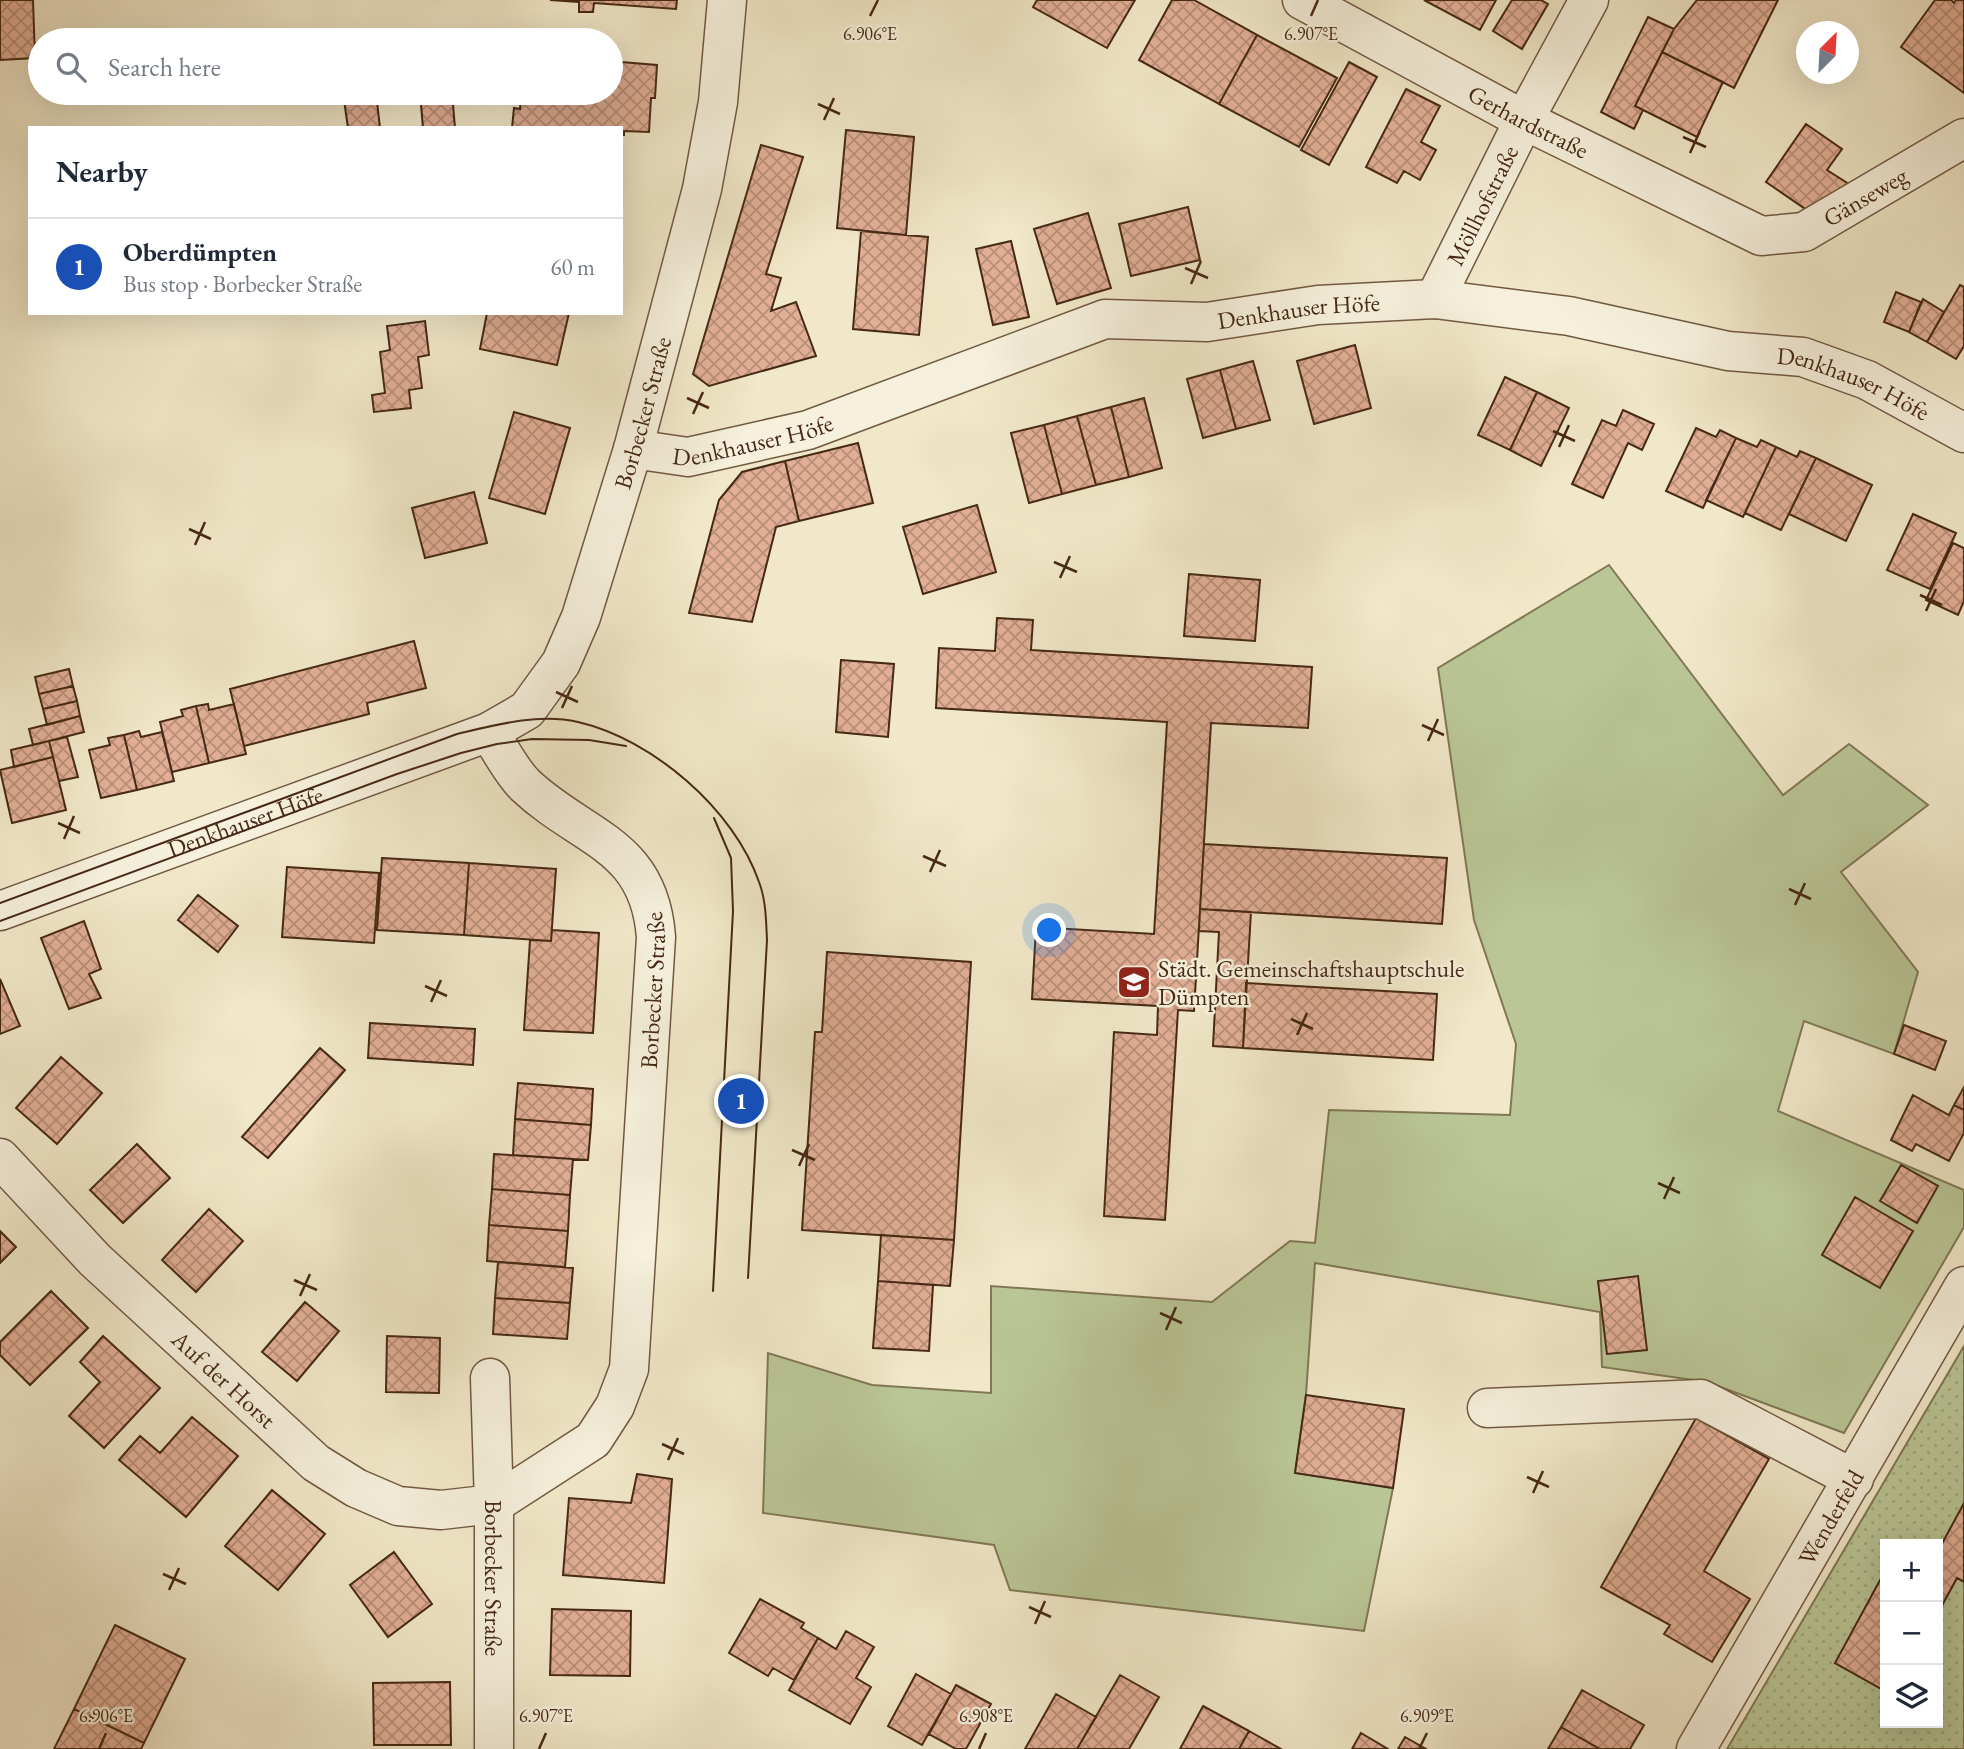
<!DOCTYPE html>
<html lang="en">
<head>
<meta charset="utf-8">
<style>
  :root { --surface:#fff; --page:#f2f2f3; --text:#1f2937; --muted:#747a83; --line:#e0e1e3; --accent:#8f2418 }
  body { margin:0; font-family:"EB Garamond",serif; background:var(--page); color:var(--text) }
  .controls { position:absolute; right:21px; bottom:21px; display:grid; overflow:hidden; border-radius:0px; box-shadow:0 7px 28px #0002 }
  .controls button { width:63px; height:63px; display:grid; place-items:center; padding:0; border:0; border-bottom:2px solid var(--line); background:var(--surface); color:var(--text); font:35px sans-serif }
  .compass { position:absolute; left:1796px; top:21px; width:63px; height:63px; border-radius:50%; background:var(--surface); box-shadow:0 7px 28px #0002; rotate:24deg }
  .you { position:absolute; left:1050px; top:931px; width:24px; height:24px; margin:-18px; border:5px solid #fff; border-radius:50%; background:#1a73e8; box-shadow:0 0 0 10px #1a73e833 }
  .badge { display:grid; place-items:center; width:46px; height:46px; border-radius:50%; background:var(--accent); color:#fff; font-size:23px; font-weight:700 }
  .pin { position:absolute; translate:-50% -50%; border:4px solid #fff; box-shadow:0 2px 7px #0006 }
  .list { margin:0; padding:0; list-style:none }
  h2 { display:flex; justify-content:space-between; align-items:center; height:91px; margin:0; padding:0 28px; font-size:30px }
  h2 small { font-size:23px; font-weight:400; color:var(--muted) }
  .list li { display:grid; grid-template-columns:46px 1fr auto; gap:21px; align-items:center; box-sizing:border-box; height:98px; padding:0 28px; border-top:2px solid var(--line) }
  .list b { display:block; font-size:26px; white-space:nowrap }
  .list p { margin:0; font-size:23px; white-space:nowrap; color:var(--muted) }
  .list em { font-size:23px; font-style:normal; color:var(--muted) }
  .icon { flex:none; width:38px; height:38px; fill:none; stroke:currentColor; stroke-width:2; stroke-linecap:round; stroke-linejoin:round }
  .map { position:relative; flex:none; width:1964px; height:1749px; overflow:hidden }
  .search { position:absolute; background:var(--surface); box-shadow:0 7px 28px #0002; left:28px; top:28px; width:595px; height:77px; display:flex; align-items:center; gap:18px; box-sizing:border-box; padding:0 24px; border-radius:38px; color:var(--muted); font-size:26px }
  .panel { position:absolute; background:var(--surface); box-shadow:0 7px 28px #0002; left:28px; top:126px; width:595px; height:189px; border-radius:0px }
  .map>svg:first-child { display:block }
  .green { fill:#bac696; stroke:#807855; stroke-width:2 }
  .park { fill:url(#park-dots); stroke:#807855; stroke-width:2; fill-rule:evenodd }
  .building { fill:url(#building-cross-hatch); stroke:#462914; stroke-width:2 }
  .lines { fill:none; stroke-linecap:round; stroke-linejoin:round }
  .minor-casing { stroke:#715941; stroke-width:41 }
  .minor { stroke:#f6f0dc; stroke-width:38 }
  .tram { stroke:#462914; stroke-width:2 }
  .ticks { fill:none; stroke:#462914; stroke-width:2.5 }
  .labels { text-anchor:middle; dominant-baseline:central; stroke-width:5; stroke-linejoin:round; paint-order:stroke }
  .street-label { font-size:24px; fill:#462914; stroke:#f6f0dc }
  .poi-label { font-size:24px; fill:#462914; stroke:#f6f0dc; text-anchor:start }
  .ticks-label { font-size:18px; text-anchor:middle; fill:#462914; stroke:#f6f0dc; stroke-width:5; stroke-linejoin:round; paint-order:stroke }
</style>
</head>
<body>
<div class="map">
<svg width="1964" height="1749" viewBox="0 0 1964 1749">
  <defs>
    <pattern id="park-dots" width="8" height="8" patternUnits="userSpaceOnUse" patternTransform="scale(1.75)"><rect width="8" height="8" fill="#bac696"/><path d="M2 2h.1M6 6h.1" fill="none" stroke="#a1aa80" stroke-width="1.8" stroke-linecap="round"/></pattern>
    <pattern id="building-cross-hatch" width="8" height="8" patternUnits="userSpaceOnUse" patternTransform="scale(1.75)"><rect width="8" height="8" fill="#e2af96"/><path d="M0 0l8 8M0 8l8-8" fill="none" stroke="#b98e79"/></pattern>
  </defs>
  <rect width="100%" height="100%" fill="#f1e8c9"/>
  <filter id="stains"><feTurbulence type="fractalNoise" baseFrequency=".00286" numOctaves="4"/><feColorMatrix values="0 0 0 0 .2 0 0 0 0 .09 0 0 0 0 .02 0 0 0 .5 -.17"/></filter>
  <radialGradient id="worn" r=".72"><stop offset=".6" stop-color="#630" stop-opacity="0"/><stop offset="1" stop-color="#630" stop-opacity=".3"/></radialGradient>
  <path class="green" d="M 1609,565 L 1783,795 L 1849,744 L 1928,805 L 1841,872 L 1918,972 L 1894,1054 L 1804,1021 L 1778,1111 L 1964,1190 L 1964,1227 L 1844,1433 L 1707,1382 L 1602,1367 L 1600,1312 L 1315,1263 L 1306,1395 L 1295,1473 L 1393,1488 L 1364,1631 L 1010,1590 L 994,1545 L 763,1513 L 768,1353 L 872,1385 L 991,1393 L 991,1286 L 1212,1302 L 1290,1241 L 1315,1243 L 1329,1110 L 1510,1115 L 1516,1044 L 1474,920 L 1438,668 Z"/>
  <path class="park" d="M 1964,1346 L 1964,1749 L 1727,1749 ZM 1885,1544 L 1938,1544 L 1938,1723 L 1885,1723 Z"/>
  <path class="building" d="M 0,0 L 33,0 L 35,58 L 0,60 Z
    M 550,0 L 677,0 L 676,9 L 594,3 L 593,12 L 579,12 L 579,2 Z
    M 1037,0 L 1135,0 L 1107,48 L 1033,7 Z
    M 1172,0 L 1194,0 L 1257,35 L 1219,104 L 1139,60 Z
    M 1424,0 L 1496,0 L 1480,30 Z
    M 1512,0 L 1541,0 L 1548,4 L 1522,49 L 1493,31 Z
    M 1697,0 L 1778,0 L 1734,88 L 1662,52 L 1674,29 Z
    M 1935,0 L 1951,0 L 1954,3 L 1956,0 L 1964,0 L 1964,93 L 1901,47 Z
    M 1648,17 L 1674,29 L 1635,106 L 1643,110 L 1634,129 L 1601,112 Z
    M 1257,35 L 1337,78 L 1299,147 L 1219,104 Z
    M 1662,52 L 1723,82 L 1697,137 L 1635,106 Z
    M 621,62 L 657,65 L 655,98 L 651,98 L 649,132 L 624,131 L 624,135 L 621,135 L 621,128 L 512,128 L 514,108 L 520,109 L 521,96 L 552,98 L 552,93 L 575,95 L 575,93 L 611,93 L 611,63 L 621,64 Z
    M 1349,62 L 1377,77 L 1329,165 L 1301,150 Z
    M 1406,89 L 1440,106 L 1421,142 L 1436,150 L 1420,180 L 1404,171 L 1397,183 L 1366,167 Z
    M 343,93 L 376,93 L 380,128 L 348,128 Z
    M 420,93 L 452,93 L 455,128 L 423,128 Z
    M 1806,124 L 1842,149 L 1827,170 L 1855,188 L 1814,215 L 1766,182 Z
    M 846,130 L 914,137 L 906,235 L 837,228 Z
    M 761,145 L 803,157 L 766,274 L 781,278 L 771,311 L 796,302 L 816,356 L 709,386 L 693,374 Z
    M 1188,207 L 1200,260 L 1131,276 L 1119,224 Z
    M 1088,213 L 1111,288 L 1057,304 L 1034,229 Z
    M 861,231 L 928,237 L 919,335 L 853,329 Z
    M 1011,241 L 1029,317 L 993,325 L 976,249 Z
    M 1960,285 L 1964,287 L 1964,346 L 1956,359 L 1927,342 Z
    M 1896,292 L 1921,302 L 1909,332 L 1884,322 Z
    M 1923,299 L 1944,312 L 1927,342 L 1909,332 Z
    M 487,313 L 569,313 L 557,365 L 480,349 Z
    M 425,321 L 429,355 L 418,357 L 422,388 L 409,390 L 411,408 L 374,412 L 372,395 L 385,393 L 380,352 L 390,350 L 387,326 Z
    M 1355,345 L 1371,408 L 1314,424 L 1297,361 Z
    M 1253,361 L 1270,420 L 1236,429 L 1220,370 Z
    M 1220,370 L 1236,429 L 1203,438 L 1187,379 Z
    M 1505,377 L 1537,392 L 1510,450 L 1478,435 Z
    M 1537,392 L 1569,408 L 1541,466 L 1510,450 Z
    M 1144,398 L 1162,468 L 1129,477 L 1111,407 Z
    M 1111,407 L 1129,477 L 1096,485 L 1077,416 Z
    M 1623,410 L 1654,424 L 1642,450 L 1628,443 L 1603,498 L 1572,484 L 1602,420 L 1616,426 Z
    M 514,412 L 570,428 L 545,514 L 489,498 Z
    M 1077,416 L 1096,485 L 1062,494 L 1044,425 Z
    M 1044,425 L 1062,494 L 1029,503 L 1011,433 Z
    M 1696,428 L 1716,437 L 1720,430 L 1736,438 L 1703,508 L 1666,491 Z
    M 1736,438 L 1757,447 L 1761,440 L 1776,447 L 1743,517 L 1706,500 Z
    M 858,443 L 873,503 L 799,521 L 785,461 Z
    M 1776,447 L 1797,457 L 1800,451 L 1816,458 L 1781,530 L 1745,513 Z
    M 1816,458 L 1872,485 L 1846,541 L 1789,514 Z
    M 785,461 L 799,521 L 776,527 L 752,622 L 689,613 L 719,500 L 742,472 Z
    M 474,492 L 487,543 L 425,558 L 412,508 Z
    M 977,505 L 996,572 L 923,594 L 903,527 Z
    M 1913,514 L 1956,533 L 1930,589 L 1887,570 Z
    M 1953,543 L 1964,548 L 1964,601 L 1958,615 L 1926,600 Z
    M 1189,574 L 1260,580 L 1255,641 L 1184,636 Z
    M 997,618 L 1033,620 L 1031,650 L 1312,667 L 1308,728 L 1211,723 L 1194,1011 L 1178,1010 L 1165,1220 L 1104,1216 L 1114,1032 L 1157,1035 L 1158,1006 L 1032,999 L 1036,927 L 1154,934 L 1167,722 L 936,708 L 939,648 L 995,651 Z
    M 414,641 L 426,688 L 367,703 L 369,714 L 244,746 L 230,689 Z
    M 841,660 L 894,664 L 888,737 L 836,732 Z
    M 69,669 L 73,686 L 39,694 L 35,677 Z
    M 73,686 L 77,701 L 43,709 L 39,694 Z
    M 77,701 L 80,716 L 47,725 L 43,709 Z
    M 208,704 L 209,710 L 234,704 L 246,754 L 209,763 L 196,706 Z
    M 196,706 L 209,763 L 172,772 L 160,722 L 183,716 L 181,710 Z
    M 80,716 L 84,732 L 33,745 L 29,729 Z
    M 139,731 L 141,737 L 162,732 L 174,781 L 137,790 L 124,735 Z
    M 124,735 L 137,790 L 101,798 L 89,750 L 110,745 L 108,738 Z
    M 67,737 L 78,777 L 59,781 L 49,741 Z
    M 49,741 L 53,757 L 14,767 L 11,750 Z
    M 53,757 L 66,810 L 12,823 L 0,770 Z
    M 1204,844 L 1447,858 L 1442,924 L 1200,909 Z
    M 382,858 L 469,863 L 464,935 L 377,930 Z
    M 469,863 L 556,869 L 551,941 L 464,935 Z
    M 287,867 L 379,873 L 374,943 L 282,937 Z
    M 198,895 L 238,926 L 218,952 L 178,920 Z
    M 1200,909 L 1251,912 L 1243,1048 L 1213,1046 L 1219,932 L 1199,931 Z
    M 84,921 L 101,969 L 89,974 L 101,998 L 69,1009 L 41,938 Z
    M 552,930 L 599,933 L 593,1033 L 524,1030 L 530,940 L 551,941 Z
    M 827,952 L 971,962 L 954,1240 L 802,1230 L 815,1032 L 822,1032 Z
    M 0,979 L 20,1026 L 0,1034 Z
    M 1246,983 L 1437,994 L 1433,1060 L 1243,1048 Z
    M 370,1023 L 475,1029 L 473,1065 L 368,1058 Z
    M 1904,1025 L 1946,1041 L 1935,1070 L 1894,1054 Z
    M 320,1048 L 345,1070 L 268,1158 L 242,1137 Z
    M 61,1057 L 102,1093 L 57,1144 L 16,1108 Z
    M 518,1083 L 593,1089 L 591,1125 L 515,1119 Z
    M 1964,1087 L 1964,1110 L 1954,1105 Z
    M 1913,1095 L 1949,1115 L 1954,1105 L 1964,1110 L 1964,1133 L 1949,1161 L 1916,1144 L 1912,1151 L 1891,1140 Z
    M 515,1119 L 591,1125 L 588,1160 L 513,1155 Z
    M 137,1144 L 170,1178 L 123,1223 L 90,1190 Z
    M 494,1154 L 573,1159 L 570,1195 L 492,1189 Z
    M 1901,1165 L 1938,1186 L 1917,1223 L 1880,1201 Z
    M 492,1189 L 570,1195 L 568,1231 L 489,1225 Z
    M 1855,1197 L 1913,1231 L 1880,1288 L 1822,1255 Z
    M 209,1209 L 243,1241 L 196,1292 L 162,1260 Z
    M 489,1225 L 568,1231 L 565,1267 L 487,1261 Z
    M 0,1231 L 16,1247 L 0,1263 Z
    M 881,1235 L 954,1240 L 950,1286 L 878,1281 Z
    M 498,1262 L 573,1268 L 570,1303 L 495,1298 Z
    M 1638,1276 L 1647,1350 L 1607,1354 L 1598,1281 Z
    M 878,1281 L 933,1285 L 929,1351 L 873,1348 Z
    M 51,1291 L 88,1328 L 30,1385 L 0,1355 L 0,1342 Z
    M 495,1298 L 570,1303 L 567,1339 L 493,1334 Z
    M 305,1302 L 339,1331 L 297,1381 L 262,1352 Z
    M 103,1336 L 160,1388 L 104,1448 L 69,1416 L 100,1382 L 80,1362 Z
    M 387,1336 L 440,1338 L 439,1393 L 386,1392 Z
    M 1306,1395 L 1404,1409 L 1393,1488 L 1295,1473 Z
    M 192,1417 L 238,1456 L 186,1517 L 119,1460 L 140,1436 L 160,1453 Z
    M 1696,1418 L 1769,1459 L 1704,1571 L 1750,1599 L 1712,1662 L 1664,1634 L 1670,1625 L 1601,1587 Z
    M 637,1474 L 672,1479 L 664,1583 L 563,1575 L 569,1498 L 631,1503 Z
    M 272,1490 L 325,1534 L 278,1590 L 225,1546 Z
    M 1964,1503 L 1964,1582 L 1957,1578 L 1938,1613 L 1938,1551 Z
    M 394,1552 L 432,1604 L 388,1637 L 350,1585 Z
    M 1885,1571 L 1885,1691 L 1835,1663 Z
    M 760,1599 L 804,1623 L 801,1628 L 818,1638 L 794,1680 L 773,1668 L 768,1676 L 729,1653 Z
    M 552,1609 L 631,1611 L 630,1676 L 550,1675 Z
    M 115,1625 L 185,1659 L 144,1743 L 74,1709 Z
    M 846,1631 L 874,1647 L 856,1678 L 871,1687 L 850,1724 L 789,1690 L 818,1638 L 836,1649 Z
    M 916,1674 L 951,1694 L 922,1745 L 888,1726 Z
    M 1120,1675 L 1159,1697 L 1129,1749 L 1077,1749 Z
    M 450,1682 L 451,1745 L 374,1745 L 373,1683 Z
    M 956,1685 L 991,1704 L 966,1749 L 956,1749 L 929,1734 Z
    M 1582,1690 L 1644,1725 L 1630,1749 L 1600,1749 L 1561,1727 Z
    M 1056,1694 L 1096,1717 L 1077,1749 L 1025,1749 Z
    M 1203,1706 L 1249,1731 L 1239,1749 L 1180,1749 Z
    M 74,1709 L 144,1743 L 141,1749 L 54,1749 Z
    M 1561,1727 L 1600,1749 L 1548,1749 Z
    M 1249,1731 L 1281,1749 L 1239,1749 Z
    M 1361,1733 L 1388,1749 L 1352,1749 Z
    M 1405,1737 L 1426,1749 L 1398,1749 Z"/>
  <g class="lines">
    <g class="minor-casing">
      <g id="minor">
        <path id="s1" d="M 1302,0 L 1524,120 L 1761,236 L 1804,232 L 1964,138"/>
        <path id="s2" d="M 1435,299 L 1524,120 L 1589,0"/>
        <path id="s3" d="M 633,449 L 688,457 L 808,430 L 1105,319 L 1207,322 L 1318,305 L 1435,299 L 1569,316 L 1728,351 L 1803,357 L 1867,380 L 1964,433"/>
        <path id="s4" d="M 0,911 L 489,732 L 527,710 L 561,663 L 581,617 L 633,449 L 702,189 L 718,102 L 727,0"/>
        <path id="s5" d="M 0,1158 L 95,1260 L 316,1463 L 356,1488 L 398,1506 L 441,1510 L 494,1504 L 593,1440 L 615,1406 L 629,1369 L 656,937 C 649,843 582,839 525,785 C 511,771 500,749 489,732"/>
        <path id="s6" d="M 490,1378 L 494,1504 L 494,1749"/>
        <path d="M 1487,1408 L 1701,1399 L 1854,1479"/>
        <path id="s7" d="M 1696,1749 L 1964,1286"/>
      </g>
    </g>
    <use href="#minor" class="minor"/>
    <path class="tram" d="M 0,903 L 457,734 C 495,725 538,713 578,722 C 652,739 734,809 759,882 C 766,900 766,920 767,940 L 748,1278
      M 0,921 L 397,774 L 461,753 L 497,744 L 532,739 L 589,740 L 626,746
      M 713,1291 L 733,911 L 731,858 L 714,818"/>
  </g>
  <path class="ticks" d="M 870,16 L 878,0M 1311,16 L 1318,0M 818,104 L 840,114M 824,120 L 834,98M 1683,137 L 1706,147M 1690,153 L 1700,131M 1185,268 L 1208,278M 1191,284 L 1201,261M 687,398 L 709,408M 693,414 L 703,392M 1553,431 L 1575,441M 1559,447 L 1569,425M 189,529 L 211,539M 195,545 L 205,522M 1054,562 L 1077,572M 1060,578 L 1070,556M 1920,595 L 1942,605M 1926,611 L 1936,589M 556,692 L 578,702M 562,708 L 572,686M 1422,725 L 1444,735M 1428,741 L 1438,719M 58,823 L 80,833M 64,839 L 74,816M 923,856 L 946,866M 930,872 L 940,850M 1789,889 L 1811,899M 1795,905 L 1805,883M 425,986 L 447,996M 431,1002 L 441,980M 1291,1019 L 1313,1029M 1297,1035 L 1307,1013M 792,1150 L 815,1160M 799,1166 L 809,1144M 1658,1183 L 1680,1193M 1664,1199 L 1674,1177M 294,1280 L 317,1290M 300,1296 L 310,1274M 1160,1313 L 1182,1323M 1166,1330 L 1176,1307M 662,1444 L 684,1454M 668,1460 L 678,1438M 1527,1477 L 1549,1487M 1533,1493 L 1543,1471M 163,1574 L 186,1584M 169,1590 L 179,1568M 1029,1607 L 1051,1617M 1035,1624 L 1045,1601M 99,1749 L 106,1733M 539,1749 L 546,1733M 979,1749 L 986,1733M 1419,1749 L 1427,1733"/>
  <defs>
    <g id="school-square" transform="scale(1.75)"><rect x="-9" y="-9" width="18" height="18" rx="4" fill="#8f2418" stroke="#f6f0dc"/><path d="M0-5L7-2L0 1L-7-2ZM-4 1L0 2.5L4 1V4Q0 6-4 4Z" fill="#fff"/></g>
  </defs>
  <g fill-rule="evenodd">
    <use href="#school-square" x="1134" y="982"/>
  </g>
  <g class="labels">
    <g class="street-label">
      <text stroke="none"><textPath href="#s1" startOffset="257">Gerhardstraße</textPath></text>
      <text stroke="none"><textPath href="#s1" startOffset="630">Gänseweg</textPath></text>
      <text stroke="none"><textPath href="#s2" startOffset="105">Möllhofstraße</textPath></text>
      <text stroke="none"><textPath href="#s3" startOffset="690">Denkhauser Höfe</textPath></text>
      <text stroke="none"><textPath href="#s3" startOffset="1256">Denkhauser Höfe</textPath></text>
      <text stroke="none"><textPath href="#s4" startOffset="886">Borbecker Straße</textPath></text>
      <text stroke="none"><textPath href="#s3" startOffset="122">Denkhauser Höfe</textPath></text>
      <text stroke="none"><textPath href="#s4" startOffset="261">Denkhauser Höfe</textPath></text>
      <text stroke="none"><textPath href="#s5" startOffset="1206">Borbecker Straße</textPath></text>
      <text stroke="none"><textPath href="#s5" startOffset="315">Auf der Horst</textPath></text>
      <text stroke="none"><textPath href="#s7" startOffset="268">Wenderfeld</textPath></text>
      <text stroke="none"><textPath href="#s6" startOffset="200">Borbecker Straße</textPath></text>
    </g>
    <g class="poi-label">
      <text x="1158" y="968">Städt. Gemeinschaftshauptschule<tspan x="1158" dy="28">Dümpten</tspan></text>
    </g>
  </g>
  <g class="ticks-label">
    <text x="870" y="40">6.906°E</text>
    <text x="1311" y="40">6.907°E</text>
    <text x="106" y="1722">6.906°E</text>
    <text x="546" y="1722">6.907°E</text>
    <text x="986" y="1722">6.908°E</text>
    <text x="1427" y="1722">6.909°E</text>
  </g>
  <rect width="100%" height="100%" filter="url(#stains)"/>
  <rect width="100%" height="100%" fill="url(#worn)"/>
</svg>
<div class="controls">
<button>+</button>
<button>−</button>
<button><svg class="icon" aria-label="layers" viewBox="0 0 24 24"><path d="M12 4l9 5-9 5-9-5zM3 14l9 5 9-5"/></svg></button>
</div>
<svg class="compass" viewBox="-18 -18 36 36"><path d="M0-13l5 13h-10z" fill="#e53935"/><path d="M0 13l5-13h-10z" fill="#747a83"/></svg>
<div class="you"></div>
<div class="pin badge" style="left:741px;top:1101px;background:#1a4fb4">1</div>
<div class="search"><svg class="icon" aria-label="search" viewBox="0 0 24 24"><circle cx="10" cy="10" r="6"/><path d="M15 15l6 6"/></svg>Search here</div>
<section class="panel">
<h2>Nearby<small></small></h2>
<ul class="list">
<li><span class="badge" style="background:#1a4fb4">1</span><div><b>Oberdümpten</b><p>Bus stop · Borbecker Straße</p></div><em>60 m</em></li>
</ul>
</section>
</div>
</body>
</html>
